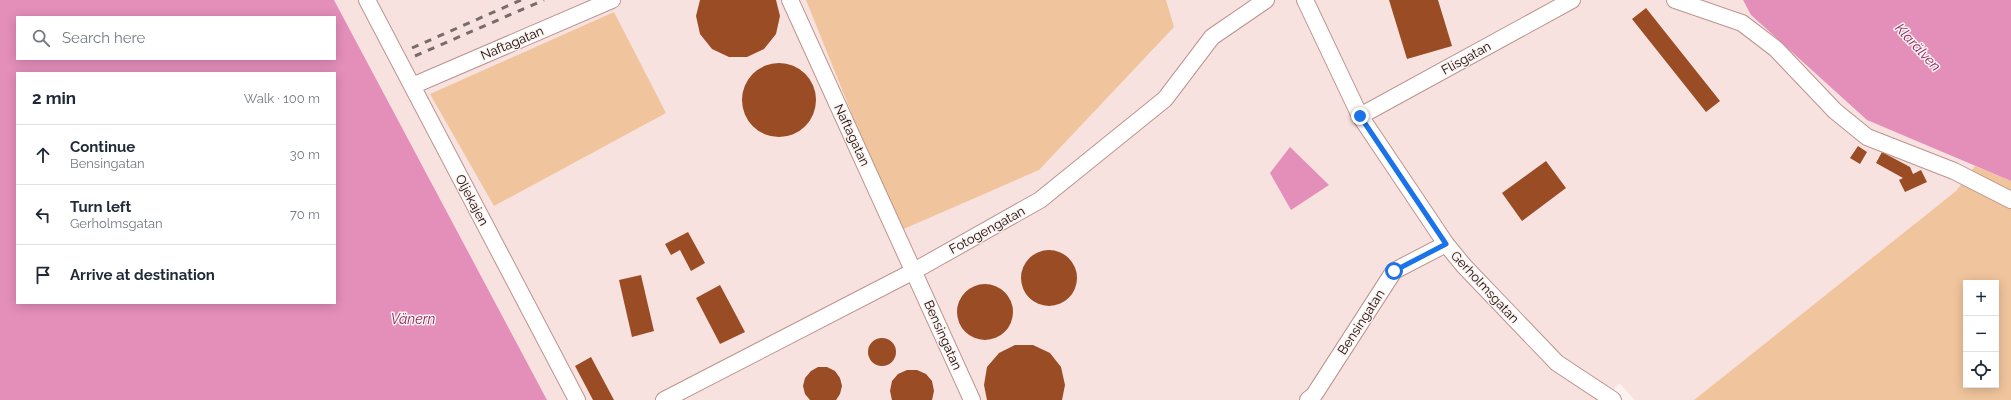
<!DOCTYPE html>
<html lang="en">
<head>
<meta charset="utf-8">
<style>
  :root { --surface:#fff; --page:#f2f2f3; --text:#1f2937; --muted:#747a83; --line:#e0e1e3 }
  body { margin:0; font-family:Raleway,sans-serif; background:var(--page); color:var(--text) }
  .controls { position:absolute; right:12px; bottom:12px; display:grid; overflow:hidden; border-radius:0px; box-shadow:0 2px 10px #0003 }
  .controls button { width:36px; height:36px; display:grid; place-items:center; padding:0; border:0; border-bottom:1px solid var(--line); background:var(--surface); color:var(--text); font:20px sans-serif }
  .stop { position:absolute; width:12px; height:12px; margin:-9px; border:3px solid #1a73e8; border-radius:50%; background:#fff }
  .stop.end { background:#1a73e8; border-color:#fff; box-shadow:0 1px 4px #0008 }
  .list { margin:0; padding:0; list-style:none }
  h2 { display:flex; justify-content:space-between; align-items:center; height:52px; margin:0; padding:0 16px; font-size:17px }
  h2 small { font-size:13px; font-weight:400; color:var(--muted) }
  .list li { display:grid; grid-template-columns:26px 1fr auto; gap:12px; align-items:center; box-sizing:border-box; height:60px; padding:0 16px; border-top:1px solid var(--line) }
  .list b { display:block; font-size:15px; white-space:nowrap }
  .list p { margin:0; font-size:13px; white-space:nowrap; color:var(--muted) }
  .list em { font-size:13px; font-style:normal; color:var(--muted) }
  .icon { flex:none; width:22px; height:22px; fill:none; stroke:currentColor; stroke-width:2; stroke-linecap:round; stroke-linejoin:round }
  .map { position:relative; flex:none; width:2011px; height:400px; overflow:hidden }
  .search { position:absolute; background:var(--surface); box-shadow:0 2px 10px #0003; left:16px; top:16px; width:320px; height:44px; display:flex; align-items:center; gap:10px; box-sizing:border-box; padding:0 14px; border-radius:0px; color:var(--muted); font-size:15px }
  .panel { position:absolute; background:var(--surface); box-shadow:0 2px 10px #0003; left:16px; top:72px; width:320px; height:232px; border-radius:0px }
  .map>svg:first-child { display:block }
  .built { fill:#f8e2df }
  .green { fill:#f0c59d; fill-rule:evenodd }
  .water { fill:#e48eba; fill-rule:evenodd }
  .building { fill:#9a4c24 }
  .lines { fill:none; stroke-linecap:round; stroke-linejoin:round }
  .minor-casing { stroke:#bc948f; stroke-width:18 }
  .minor { stroke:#fff; stroke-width:16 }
  .rail { stroke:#776c6b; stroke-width:3; stroke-dasharray:7 7; stroke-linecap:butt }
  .route { stroke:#1a73e8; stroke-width:5 }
  .labels { text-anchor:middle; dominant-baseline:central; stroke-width:3; stroke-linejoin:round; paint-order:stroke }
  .street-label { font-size:13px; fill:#150807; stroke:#fcf3f1 }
  .water-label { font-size:14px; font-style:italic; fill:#88245f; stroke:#fcf3f1 }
</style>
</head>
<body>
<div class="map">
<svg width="2011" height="400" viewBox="0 0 2011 400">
  <rect width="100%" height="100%" fill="#fcf3f1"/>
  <path class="built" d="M 334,0 L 1743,0 L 1751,15 L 1867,120 L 1975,166 L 1956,191 L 1694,400 L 1635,400 L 1619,383 L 1606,400 L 547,400 Z"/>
  <path class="green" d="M 806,0 L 1166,0 L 1174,27 L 1039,170 L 899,231 Z
    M 614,12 L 666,113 L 494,206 L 430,94 Z
    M 1975,166 L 2011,181 L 2011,400 L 1694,400 L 1956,191 ZM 1966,283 L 1996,283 L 1996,385 L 1966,385 Z"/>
  <path class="water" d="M 0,0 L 334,0 L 547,400 L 0,400 ZM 17,17 L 335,17 L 335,59 L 17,59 ZM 17,73 L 335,73 L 335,303 L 17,303 Z
    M 1743,0 L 2011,0 L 2011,181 L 1867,120 L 1751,15 Z
    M 1290,147 L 1329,185 L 1291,210 L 1270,173 Z"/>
  <path class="building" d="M 700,0 L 776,0 L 780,16 L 776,34 L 764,49 L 747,57 L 729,57 L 712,49 L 700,34 L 696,16 Z
    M 1389,0 L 1438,0 L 1452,46 L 1407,59 Z
    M 1646,8 L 1720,101 L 1706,112 L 1632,19 Z
    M742 100a37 37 0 1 1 74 0a37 37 0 1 1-74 0Z
    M 1858,146 L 1867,152 L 1860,164 L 1850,158 Z
    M 1882,152 L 1910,167 L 1913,174 L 1921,170 L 1927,182 L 1905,192 L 1899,180 L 1903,178 L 1876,163 Z
    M 1546,161 L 1566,188 L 1522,221 L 1502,193 Z
    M 688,232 L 705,263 L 691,271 L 680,250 L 671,255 L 665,244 Z
    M1021 278a28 28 0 1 1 56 0a28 28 0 1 1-56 0Z
    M 641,275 L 654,331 L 632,337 L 619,280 Z
    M957 312a28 28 0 1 1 56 0a28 28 0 1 1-56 0Z
    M 720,285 L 745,332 L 720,344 L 696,298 Z
    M868 352a14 14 0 1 1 28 0a14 14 0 1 1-28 0Z
    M 1015,345 L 1033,345 L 1050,353 L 1061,367 L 1065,385 L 1062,400 L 987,400 L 984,385 L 987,367 L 999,353 Z
    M 591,357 L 614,400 L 593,400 L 575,366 Z
    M 818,367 L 827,367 L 835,371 L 840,378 L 842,386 L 840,394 L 836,400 L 810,400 L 805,394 L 803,386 L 805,378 L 811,371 Z
    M 907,370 L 917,370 L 926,374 L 932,381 L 934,391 L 932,400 L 892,400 L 890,391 L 892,381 L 898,374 Z"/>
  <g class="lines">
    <g class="minor-casing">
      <path id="minor" d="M 367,0 L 577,400
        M 790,0 L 972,400
        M 1305,0 L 1360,116 L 1446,244 L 1464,266 L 1557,363 L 1613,400
        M 1675,0 L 1742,23 L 1776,49 L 1835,111 L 1867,137 L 1954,171 L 2011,200
        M 412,86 L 612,0
        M 1360,116 L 1572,0
        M 664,400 L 914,271 L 1040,200 L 1165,99 L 1212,37 L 1266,0
        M 1308,400 L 1314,395 L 1394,271 L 1446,244"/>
    </g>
    <use href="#minor" class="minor"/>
    <path class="rail" d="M 412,48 L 521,0
      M 415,56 L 544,0"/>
  </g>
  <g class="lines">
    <path class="route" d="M 1360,116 L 1446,244 L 1394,271"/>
  </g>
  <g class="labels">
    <g class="street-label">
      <text transform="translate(512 43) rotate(-23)">Naftagatan</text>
      <text transform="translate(1466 58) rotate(-29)">Flisgatan</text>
      <text transform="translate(852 135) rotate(65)">Naftagatan</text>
      <text transform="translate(472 200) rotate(62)">Oljekajen</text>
      <text transform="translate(987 230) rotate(-29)">Fotogengatan</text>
      <text transform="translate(1485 287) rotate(47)">Gerholmsgatan</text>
      <text transform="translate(1361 322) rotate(-57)">Bensingatan</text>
      <text transform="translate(943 335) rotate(66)">Bensingatan</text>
    </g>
    <g class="water-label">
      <text transform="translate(1918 47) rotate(47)">Klarälven</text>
      <text x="413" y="319">Vänern</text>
    </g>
  </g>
</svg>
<div class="controls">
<button>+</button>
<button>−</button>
<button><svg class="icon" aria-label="locate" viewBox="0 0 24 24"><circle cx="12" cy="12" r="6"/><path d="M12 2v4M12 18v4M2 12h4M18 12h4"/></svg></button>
</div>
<div class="stop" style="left:1394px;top:271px"></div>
<div class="stop end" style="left:1360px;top:116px"></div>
<div class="search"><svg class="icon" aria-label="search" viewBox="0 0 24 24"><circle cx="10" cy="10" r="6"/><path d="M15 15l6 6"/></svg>Search here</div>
<section class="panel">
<h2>2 min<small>Walk · 100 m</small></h2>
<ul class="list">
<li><svg class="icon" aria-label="ahead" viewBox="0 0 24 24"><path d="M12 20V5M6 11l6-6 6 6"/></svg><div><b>Continue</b><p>Bensingatan</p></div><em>30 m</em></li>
<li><svg class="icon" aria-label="left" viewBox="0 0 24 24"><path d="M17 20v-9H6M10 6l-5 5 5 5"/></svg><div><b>Turn left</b><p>Gerholmsgatan</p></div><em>70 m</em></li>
<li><svg class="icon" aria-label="arrive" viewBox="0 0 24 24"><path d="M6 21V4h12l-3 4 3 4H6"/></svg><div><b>Arrive at destination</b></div></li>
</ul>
</section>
</div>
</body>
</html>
